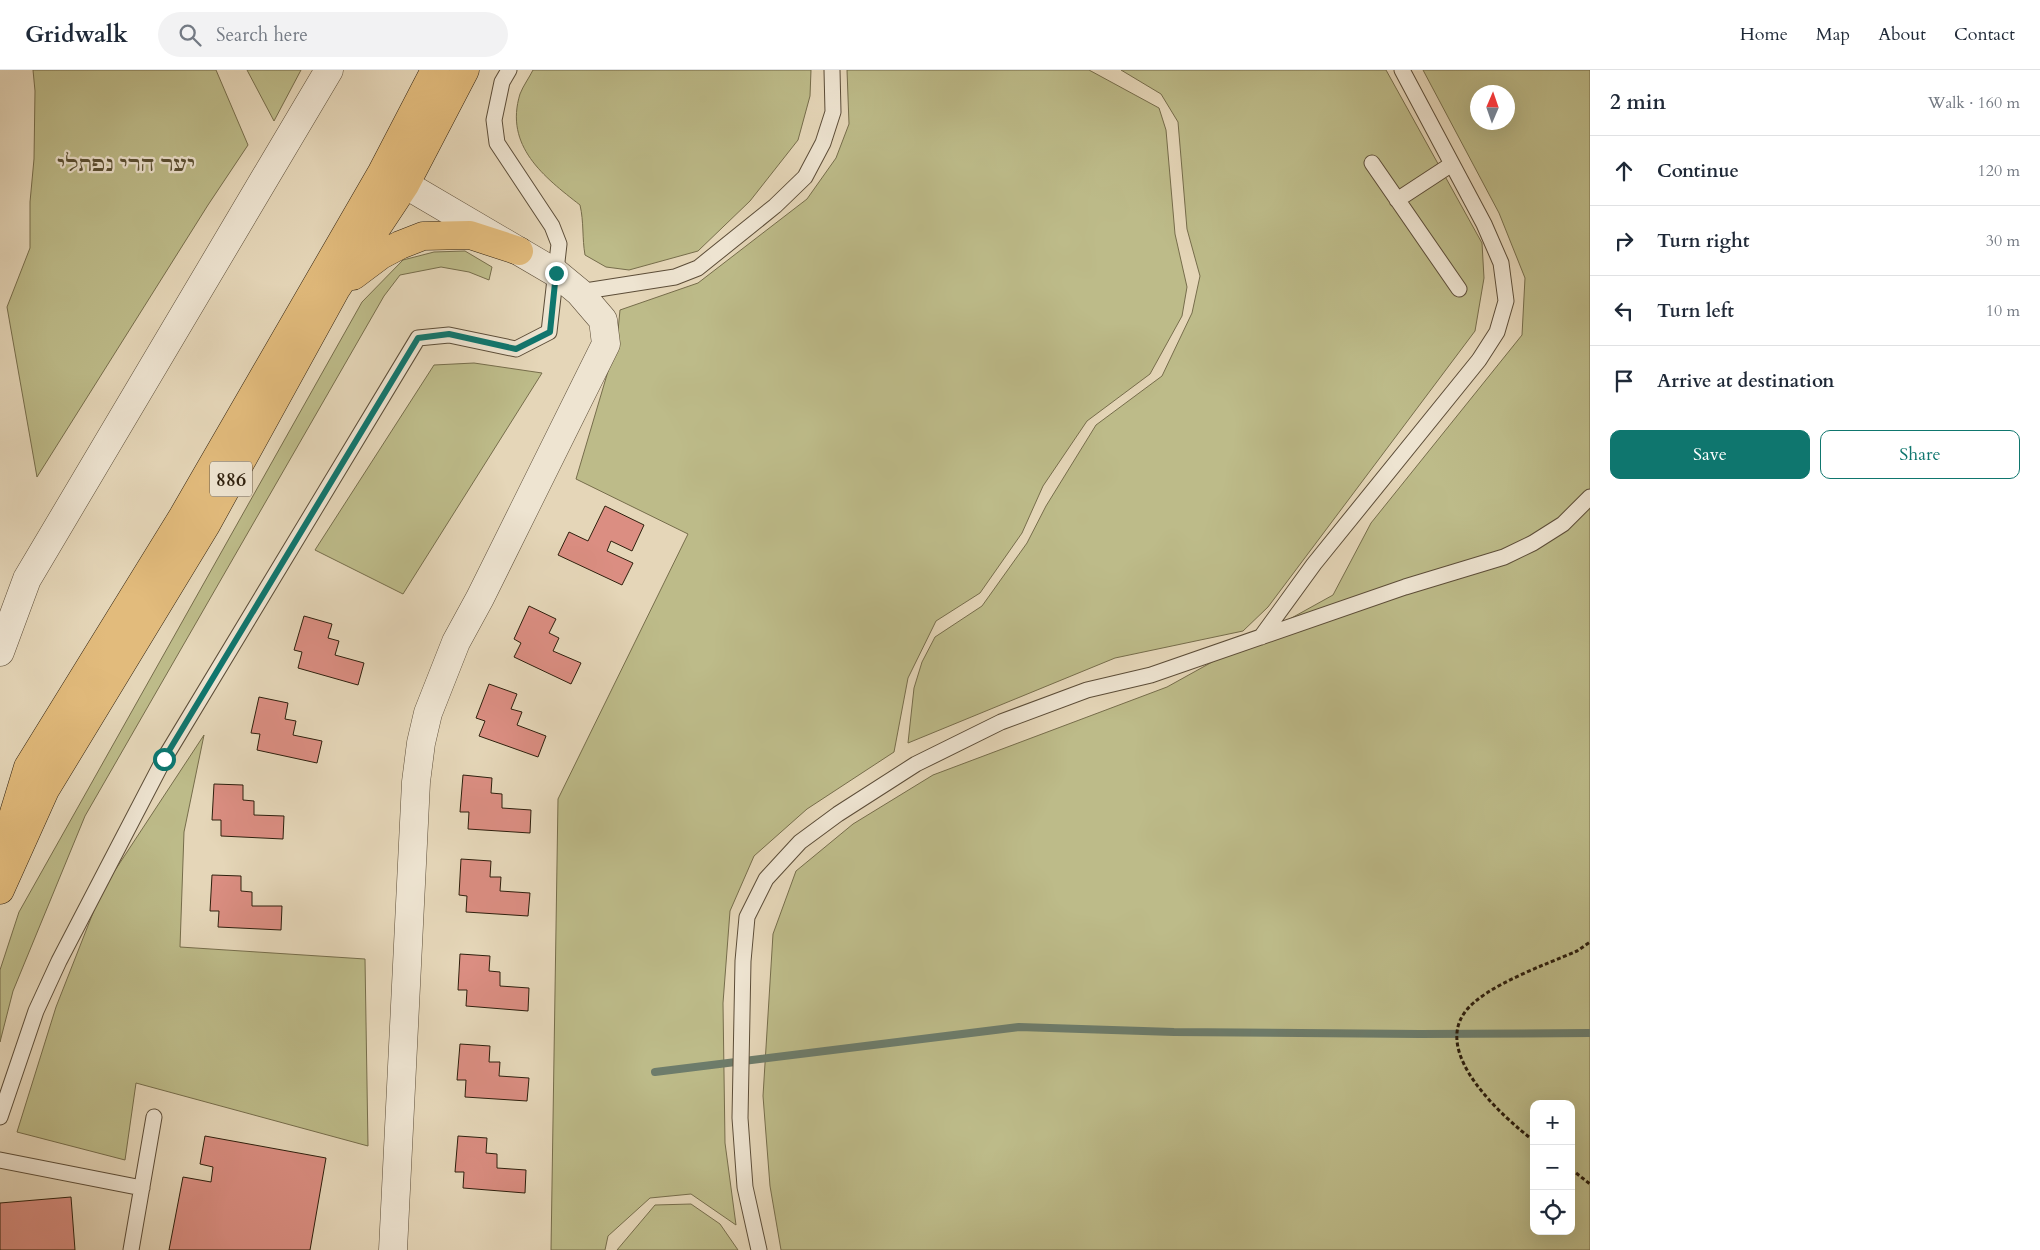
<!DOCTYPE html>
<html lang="en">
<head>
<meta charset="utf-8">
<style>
  :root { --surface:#fff; --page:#f2f2f3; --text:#1f2937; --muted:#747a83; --line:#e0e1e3; --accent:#0f766e }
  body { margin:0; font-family:Cardo,"Frank Ruhl Libre",serif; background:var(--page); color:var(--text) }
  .controls { position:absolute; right:15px; bottom:15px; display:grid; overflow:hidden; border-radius:10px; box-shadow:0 5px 20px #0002 }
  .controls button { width:45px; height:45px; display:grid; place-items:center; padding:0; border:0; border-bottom:1px solid var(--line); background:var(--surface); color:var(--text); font:25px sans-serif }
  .compass { position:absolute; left:1470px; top:15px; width:45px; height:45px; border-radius:50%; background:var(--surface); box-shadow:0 5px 20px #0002; rotate:2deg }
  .stop { position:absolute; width:15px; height:15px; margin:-11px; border:4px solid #0f766e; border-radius:50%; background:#fff }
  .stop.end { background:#0f766e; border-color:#fff; box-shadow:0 1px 5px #0008 }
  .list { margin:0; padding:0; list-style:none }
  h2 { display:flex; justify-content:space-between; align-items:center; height:65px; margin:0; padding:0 20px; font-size:21px }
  h2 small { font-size:16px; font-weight:400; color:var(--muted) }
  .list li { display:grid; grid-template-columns:32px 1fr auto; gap:15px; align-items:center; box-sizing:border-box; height:70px; padding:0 20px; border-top:1px solid var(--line) }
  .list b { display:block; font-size:19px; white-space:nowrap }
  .list em { font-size:16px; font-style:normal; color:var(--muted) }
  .actions { display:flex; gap:10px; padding:15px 20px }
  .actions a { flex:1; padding:11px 0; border:1px solid var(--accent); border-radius:10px; text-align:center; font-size:18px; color:var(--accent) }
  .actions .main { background:var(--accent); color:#fff }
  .icon { flex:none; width:28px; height:28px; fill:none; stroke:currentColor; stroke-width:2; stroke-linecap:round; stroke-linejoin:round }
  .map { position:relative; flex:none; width:1590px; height:1180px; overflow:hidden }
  header { display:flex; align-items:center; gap:30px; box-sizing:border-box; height:70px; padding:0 25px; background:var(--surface); border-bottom:1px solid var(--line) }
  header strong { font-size:24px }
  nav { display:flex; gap:28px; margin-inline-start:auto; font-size:18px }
  .search { width:350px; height:45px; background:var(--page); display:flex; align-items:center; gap:12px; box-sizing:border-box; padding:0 18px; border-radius:28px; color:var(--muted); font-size:19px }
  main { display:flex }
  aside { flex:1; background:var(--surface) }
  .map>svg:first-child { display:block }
  .green { fill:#bdbb89; stroke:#766d4b; fill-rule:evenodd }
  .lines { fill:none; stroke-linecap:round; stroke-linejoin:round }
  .stream { stroke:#6d7c6b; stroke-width:8 }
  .building { fill:#db8e82; stroke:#2e1f0d }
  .lane-casing { stroke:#5c4d38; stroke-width:17 }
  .street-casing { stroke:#5c4d38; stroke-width:29 }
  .primary-casing { stroke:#2e1f0d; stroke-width:29 }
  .path { stroke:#2e1f0d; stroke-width:3; stroke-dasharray:4 2.5; stroke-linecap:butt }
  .lane { stroke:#eee4d1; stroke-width:15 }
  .street { stroke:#eee4d1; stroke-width:28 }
  .primary { stroke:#e2bb7c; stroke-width:28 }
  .route { stroke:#0f766e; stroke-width:6 }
  .labels { text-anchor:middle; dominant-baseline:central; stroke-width:4.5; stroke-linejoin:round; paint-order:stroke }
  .shield { fill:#eee4d1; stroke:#685a48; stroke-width:1 }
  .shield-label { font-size:20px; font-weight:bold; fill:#2e1f0d }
  .park-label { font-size:21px; font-style:italic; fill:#594e32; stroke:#eee4d1 }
</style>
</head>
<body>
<header>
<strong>Gridwalk</strong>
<div class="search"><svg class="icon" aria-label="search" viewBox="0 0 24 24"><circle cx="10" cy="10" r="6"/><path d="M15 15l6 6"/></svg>Search here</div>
<nav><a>Home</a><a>Map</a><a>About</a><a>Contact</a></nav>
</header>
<main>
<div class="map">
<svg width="1590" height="1180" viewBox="0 0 1590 1180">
  <rect width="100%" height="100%" fill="#e5d6b8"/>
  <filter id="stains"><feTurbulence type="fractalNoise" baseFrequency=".004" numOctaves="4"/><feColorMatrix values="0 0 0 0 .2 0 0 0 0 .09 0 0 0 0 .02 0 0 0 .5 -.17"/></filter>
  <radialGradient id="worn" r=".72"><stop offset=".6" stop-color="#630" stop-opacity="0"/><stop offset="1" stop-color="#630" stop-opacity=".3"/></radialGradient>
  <path class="green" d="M 33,0 L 216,0 L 248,75 L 208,135 L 37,407 L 7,237 L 30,178 L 30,132 L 34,89 L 35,21 Z
    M 247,0 L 301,0 L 274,51 Z
    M 533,0 L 811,0 L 810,26 L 798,70 L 750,131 L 698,181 L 629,200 L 606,197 L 585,185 C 582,168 584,152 580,135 C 544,107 504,76 520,24 C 523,16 529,8 533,0 Z
    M 847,0 L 1089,0 L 1159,38 L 1166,60 L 1175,164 L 1187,217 L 1182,246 L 1150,304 L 1087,351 L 1043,416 L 1022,463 L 980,523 L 936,551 L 908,608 L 894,682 L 807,739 L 754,786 L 730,841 L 723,933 L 725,1073 L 736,1155 L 691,1124 L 650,1128 L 608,1166 L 605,1180 L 551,1180 L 558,729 L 688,464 L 576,409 L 617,271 L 620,240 L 698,213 L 807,129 L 836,88 L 849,54 Z
    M 1121,0 L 1386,0 L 1482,173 L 1484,208 L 1475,261 L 1268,537 L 1243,561 L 1115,588 L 908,673 L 914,618 L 922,592 L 935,567 L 982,536 L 1027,473 L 1046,436 L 1096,355 L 1162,306 L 1192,243 L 1200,206 L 1187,159 L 1178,52 L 1161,24 Z
    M 1423,0 L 1590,0 L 1590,1180 L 781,1180 L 770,1116 L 763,1026 L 773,864 L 796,801 L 853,754 L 933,705 L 1167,617 L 1333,525 L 1371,453 L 1522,265 L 1525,208 L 1499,143 ZM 1478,22 L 1508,22 L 1508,52 L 1478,52 ZM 1534,1034 L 1571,1034 L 1571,1161 L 1534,1161 Z
    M 465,181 L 492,197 L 489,210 L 469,202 L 441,197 L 400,205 L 384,226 L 85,746 L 13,921 L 0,972 L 0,900 L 19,842 L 362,232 L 403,190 L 434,182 Z
    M 474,293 L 542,303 L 403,524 L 315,480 L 434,295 Z
    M 204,665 L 184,762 L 180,877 L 365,889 L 368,1076 L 136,1013 L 125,1090 L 17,1062 L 56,937 L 102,820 Z
    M 691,1134 L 720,1154 L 738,1180 L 617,1180 L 655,1135 Z"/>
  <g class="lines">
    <path class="stream" d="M 655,1002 L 1019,957 L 1174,962 L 1420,964 L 1590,963"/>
  </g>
  <path class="building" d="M 605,436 L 644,455 L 632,481 L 611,471 L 607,481 L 633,493 L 622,515 L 558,485 L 569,462 L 588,471 Z
    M 529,536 L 556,549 L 549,563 L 559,568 L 553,581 L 581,593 L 571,614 L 514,587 L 521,573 L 514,569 Z
    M 304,546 L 332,554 L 328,568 L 339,571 L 335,585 L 364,593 L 358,615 L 298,598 L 302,582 L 294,580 Z
    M 489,614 L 517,624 L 511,639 L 522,642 L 517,655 L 546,666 L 538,687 L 479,666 L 485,651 L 476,648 Z
    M 259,627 L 288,633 L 285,649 L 296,651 L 293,665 L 322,671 L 317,693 L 257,680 L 260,664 L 251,663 Z
    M 463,705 L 492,708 L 491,723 L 502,724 L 502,738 L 531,740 L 530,763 L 468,759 L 469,742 L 460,742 Z
    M 214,714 L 243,715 L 243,730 L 254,731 L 254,745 L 284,746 L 283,769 L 221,766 L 221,750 L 212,750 Z
    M 461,789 L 491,791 L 490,807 L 501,807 L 500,821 L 530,823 L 528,846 L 466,842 L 467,826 L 459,825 Z
    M 212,805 L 241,806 L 241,821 L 252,822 L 252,836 L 282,836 L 281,860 L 218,857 L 219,841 L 210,841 Z
    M 460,884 L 490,886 L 489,901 L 500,902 L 500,916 L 529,918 L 528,941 L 466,936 L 467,920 L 458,920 Z
    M 460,974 L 490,976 L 489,992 L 500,992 L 499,1006 L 529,1008 L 527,1031 L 465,1027 L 466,1010 L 457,1010 Z
    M 205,1066 L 326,1088 L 310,1180 L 169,1180 L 183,1107 L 211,1112 L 213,1097 L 200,1094 Z
    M 458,1066 L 487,1068 L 486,1083 L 497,1084 L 497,1098 L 526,1100 L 525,1123 L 463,1118 L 464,1102 L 455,1102 Z
    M 71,1127 L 75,1180 L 0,1180 L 0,1133 Z"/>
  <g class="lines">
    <g class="lane-casing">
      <path id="lane" d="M 1372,93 L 1459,219
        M 1397,130 L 1452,94
        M 579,222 L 675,207 L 698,198 L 775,136 L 805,107 L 823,73 L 833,42 L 832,0
        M 1261,567 L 1314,494 L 1479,290 L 1497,262 L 1506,231 L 1501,193 L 1484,154 L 1402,0
        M 0,1047 L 36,941 L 59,891 L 164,689 L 418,268 L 449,265 L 516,279 L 549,262 L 559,174 L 552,156 L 497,73 L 494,50 L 502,12 L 509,0
        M 0,1090 L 142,1118
        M 131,1180 L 154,1047
        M 759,1180 L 745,1117 L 740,1048 L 743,891 L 747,847 L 766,809 L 800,772 L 838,744 L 916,694 L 1001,652 L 1087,620 L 1151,605 L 1405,517 L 1504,487 L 1533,473 L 1563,454 L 1590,427"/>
    </g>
    <g class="street-casing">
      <path id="street" d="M 384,102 L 556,203 L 579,222 L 603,250 L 606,274 L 480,528 L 456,572 L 428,643 L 421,673 L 416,712 L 393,1180
        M 0,582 L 27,509 L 329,0"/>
    </g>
    <g class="primary-casing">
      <path id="primary" d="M 353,206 L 381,185 L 400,175 L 423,166 L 470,165 L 519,181
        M 3,779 L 28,697 L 183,446 L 382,102 L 435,0
        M 0,820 L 45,720 L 206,455 L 336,219 L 405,115 L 465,0"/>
    </g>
    <path class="path" d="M 1534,1071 C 1503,1047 1433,985 1465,942 C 1484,916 1547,894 1577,881 L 1590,872
      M 1571,1099 L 1590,1114"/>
    <use href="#lane" class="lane"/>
    <use href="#street" class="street"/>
    <use href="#primary" class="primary"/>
  </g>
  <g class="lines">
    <path class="route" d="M 164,689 L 418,268 L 449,264 L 516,279 L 550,262 L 556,203"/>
  </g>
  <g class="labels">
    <rect class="shield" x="210" y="391.5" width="42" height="35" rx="4"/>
    <g class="shield-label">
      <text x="231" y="409">886</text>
    </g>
    <g class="park-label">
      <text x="126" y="94">יער הרי נפתלי</text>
    </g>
  </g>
  <rect width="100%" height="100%" filter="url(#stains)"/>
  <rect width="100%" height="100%" fill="url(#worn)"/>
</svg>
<div class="controls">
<button>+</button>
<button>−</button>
<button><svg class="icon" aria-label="locate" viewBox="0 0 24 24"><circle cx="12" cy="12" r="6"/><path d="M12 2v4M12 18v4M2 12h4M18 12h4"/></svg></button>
</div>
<svg class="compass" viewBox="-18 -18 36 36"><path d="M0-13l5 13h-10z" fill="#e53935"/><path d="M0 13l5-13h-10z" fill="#747a83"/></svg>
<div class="stop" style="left:164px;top:689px"></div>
<div class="stop end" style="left:556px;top:203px"></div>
</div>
<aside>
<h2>2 min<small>Walk · 160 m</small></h2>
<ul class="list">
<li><svg class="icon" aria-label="ahead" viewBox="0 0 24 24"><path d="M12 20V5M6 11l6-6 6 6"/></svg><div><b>Continue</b></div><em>120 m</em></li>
<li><svg class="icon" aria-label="right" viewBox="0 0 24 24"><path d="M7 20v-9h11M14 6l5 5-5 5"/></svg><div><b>Turn right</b></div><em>30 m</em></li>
<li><svg class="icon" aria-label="left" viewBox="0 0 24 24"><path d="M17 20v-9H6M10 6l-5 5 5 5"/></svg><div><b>Turn left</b></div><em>10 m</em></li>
<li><svg class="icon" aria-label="arrive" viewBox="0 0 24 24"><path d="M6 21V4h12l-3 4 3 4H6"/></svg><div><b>Arrive at destination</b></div></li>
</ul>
<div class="actions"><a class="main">Save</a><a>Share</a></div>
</aside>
</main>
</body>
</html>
